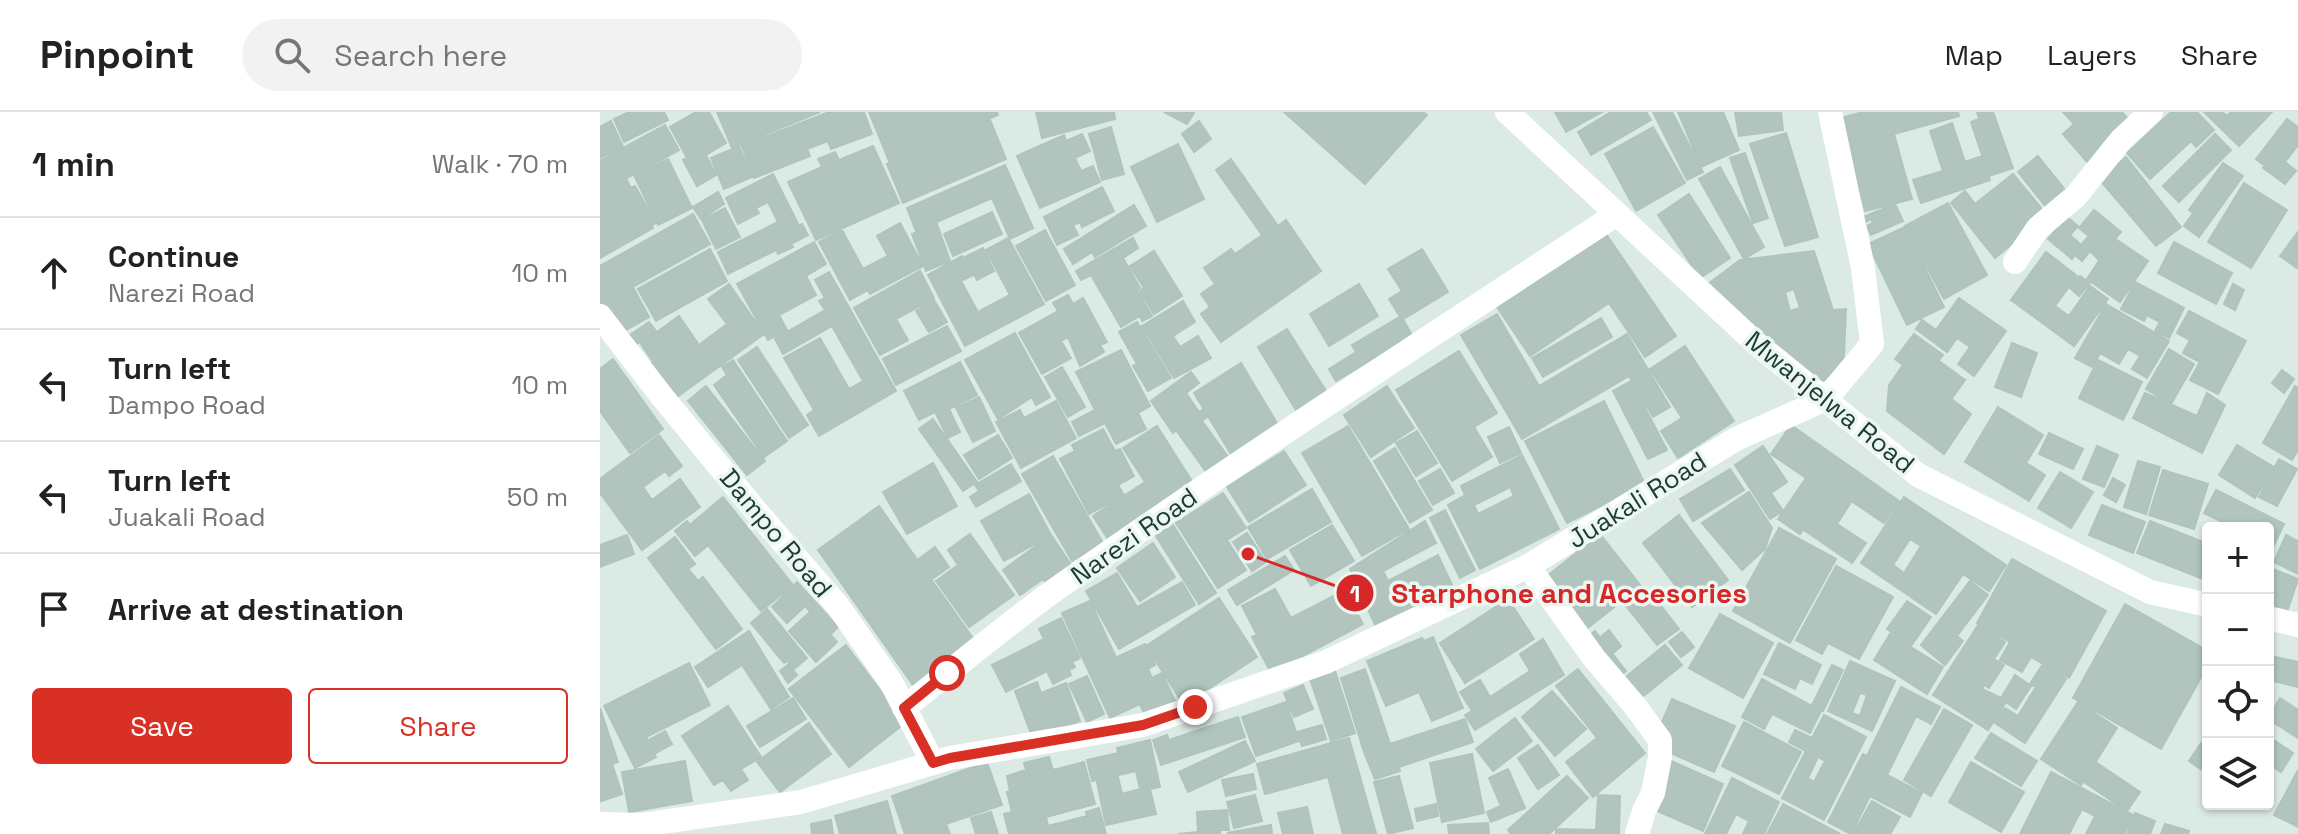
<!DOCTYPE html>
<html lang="en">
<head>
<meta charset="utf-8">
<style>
  :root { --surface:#fff; --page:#f2f2f2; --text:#222; --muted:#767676; --line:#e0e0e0; --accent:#d93025 }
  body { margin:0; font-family:"Space Grotesk",sans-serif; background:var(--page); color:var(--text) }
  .controls { position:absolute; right:24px; bottom:24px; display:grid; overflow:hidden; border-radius:8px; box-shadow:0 2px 6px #0004 }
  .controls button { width:72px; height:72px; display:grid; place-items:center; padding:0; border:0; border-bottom:2px solid var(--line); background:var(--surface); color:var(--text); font:40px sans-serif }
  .stop { position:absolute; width:24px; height:24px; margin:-18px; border:6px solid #d93025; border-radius:50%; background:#fff }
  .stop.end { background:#d93025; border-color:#fff; box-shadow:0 2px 8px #0008 }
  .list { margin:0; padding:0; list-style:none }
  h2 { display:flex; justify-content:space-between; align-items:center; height:104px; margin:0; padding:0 32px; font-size:34px }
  h2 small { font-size:26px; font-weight:400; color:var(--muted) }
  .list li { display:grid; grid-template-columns:52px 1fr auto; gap:24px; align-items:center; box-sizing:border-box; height:112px; padding:0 32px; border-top:2px solid var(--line) }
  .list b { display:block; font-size:30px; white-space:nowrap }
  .list p { margin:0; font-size:26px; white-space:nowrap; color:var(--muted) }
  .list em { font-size:26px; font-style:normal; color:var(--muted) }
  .actions { display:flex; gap:16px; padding:24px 32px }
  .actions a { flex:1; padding:18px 0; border:2px solid var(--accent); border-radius:8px; text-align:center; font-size:28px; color:var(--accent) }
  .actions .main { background:var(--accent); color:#fff }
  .icon { flex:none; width:44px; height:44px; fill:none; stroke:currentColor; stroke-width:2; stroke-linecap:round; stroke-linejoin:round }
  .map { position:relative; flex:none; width:1698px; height:722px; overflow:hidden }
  header { display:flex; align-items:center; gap:48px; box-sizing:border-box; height:112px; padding:0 40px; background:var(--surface); border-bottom:2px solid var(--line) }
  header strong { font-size:38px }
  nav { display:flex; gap:44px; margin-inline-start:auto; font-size:28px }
  .search { width:560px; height:72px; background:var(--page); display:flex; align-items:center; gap:20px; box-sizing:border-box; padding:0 28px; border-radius:44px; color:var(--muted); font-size:30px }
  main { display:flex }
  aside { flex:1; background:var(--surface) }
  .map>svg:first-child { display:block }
  .building { fill:#b1c5be; stroke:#aec4bd; stroke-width:2; fill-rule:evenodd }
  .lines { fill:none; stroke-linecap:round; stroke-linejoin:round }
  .street { stroke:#fff; stroke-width:24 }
  .route { stroke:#d93025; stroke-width:10 }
  .labels { text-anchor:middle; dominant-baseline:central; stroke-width:7; stroke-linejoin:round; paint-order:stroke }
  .street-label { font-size:26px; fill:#1c3b35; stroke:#ecf7f2 }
  .leader { fill:none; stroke:#d62828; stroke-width:3 }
  .callout-dot { fill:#d62828; stroke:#ecf7f2; stroke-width:3 }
  .mark-label { font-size:24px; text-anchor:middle; font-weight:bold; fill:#fff }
  .callout-label { font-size:28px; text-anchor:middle; font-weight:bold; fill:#d62828; stroke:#ecf7f2; stroke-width:7; stroke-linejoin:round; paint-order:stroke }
</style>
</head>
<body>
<header>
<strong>Pinpoint</strong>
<div class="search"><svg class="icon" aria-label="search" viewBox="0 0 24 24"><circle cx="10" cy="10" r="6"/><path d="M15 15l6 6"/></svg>Search here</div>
<nav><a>Map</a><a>Layers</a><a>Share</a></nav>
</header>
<main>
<aside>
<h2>1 min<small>Walk · 70 m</small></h2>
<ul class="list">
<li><svg class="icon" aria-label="ahead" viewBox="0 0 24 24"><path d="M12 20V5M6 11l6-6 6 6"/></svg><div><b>Continue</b><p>Narezi Road</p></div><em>10 m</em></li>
<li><svg class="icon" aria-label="left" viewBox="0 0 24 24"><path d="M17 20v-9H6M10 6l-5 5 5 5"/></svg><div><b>Turn left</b><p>Dampo Road</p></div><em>10 m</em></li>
<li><svg class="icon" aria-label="left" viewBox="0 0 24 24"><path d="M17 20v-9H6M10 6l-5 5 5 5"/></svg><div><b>Turn left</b><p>Juakali Road</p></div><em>50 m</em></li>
<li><svg class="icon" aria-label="arrive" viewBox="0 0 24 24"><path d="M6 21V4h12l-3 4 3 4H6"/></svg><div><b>Arrive at destination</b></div></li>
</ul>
<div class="actions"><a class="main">Save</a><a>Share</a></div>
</aside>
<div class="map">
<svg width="1698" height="722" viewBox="0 0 1698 722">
  <rect width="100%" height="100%" fill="#dceae5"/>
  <path class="building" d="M 29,0 L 64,0 L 68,8 L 24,30 L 14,7 Z
    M 96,0 L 109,0 L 126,31 L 106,43 L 116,63 L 97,74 L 83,48 L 87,46 L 70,15 Z
    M 117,0 L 220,0 L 132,36 Z
    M 229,0 L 264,0 L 272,22 L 231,37 L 228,29 L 207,37 L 210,44 L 154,66 L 142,34 Z
    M 269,0 L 397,0 L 398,3 L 289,49 Z
    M 436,0 L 514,0 L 515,7 L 442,26 Z
    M 564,0 L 592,0 L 594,1 L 587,12 Z
    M 684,0 L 823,0 L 827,3 L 765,72 Z
    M 955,0 L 1002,0 L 966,20 Z
    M 1011,0 L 1046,0 L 1051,8 L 991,43 L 978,20 Z
    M 1053,0 L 1072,0 L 1103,60 L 1087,68 Z
    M 1078,0 L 1123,0 L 1139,38 L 1101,55 Z
    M 1135,0 L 1181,0 L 1183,18 L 1139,24 Z
    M 1263,0 L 1358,0 L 1359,4 L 1294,22 L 1312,87 L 1265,99 L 1241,6 Z
    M 1377,0 L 1393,0 L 1413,56 L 1389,64 L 1371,10 L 1379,7 Z
    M 1463,0 L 1522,0 L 1533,13 L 1489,52 L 1463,22 L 1474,12 Z
    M 1571,0 L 1597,0 L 1614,18 L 1596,35 L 1591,29 L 1550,67 L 1527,41 Z
    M 1604,0 L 1622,0 L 1627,4 L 1631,0 L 1672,0 L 1639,34 Z
    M 1687,7 L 1698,15 L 1698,33 L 1685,50 L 1696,59 L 1685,72 L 1663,56 L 1665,54 L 1656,47 Z
    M 390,8 L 406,47 L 303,91 L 287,52 Z
    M 11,9 L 23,35 L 0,46 L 0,15 Z
    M 599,9 L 611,27 L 594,40 L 582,22 Z
    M 1352,11 L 1365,50 L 1382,44 L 1390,68 L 1321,91 L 1313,68 L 1343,59 L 1330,19 Z
    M 65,13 L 79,38 L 27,66 L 14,41 Z
    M 511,15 L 524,62 L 502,68 L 489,22 Z
    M 1053,15 L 1085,71 L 1036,99 L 1005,42 Z
    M 1186,21 L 1218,125 L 1185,134 L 1150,32 Z
    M 482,22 L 490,39 L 475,46 L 481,59 L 493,54 L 500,70 L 440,96 L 417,44 L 464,23 L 466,29 Z
    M 1615,22 L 1631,38 L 1579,90 L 1563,74 Z
    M 578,32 L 604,87 L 557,110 L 531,55 Z
    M 139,34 L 152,65 L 124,77 L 111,46 Z
    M 273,34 L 299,91 L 216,128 L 188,70 L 222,55 L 218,47 L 235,40 L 239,48 Z
    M 1145,41 L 1168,106 L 1153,111 L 1130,46 Z
    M 13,42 L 31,76 L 35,74 L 56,111 L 51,114 L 53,116 L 0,146 L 0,49 Z
    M 1438,44 L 1466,79 L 1446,95 L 1418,60 Z
    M 1526,45 L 1581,115 L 1556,134 L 1500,68 Z
    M 68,47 L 92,96 L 58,113 L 34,63 Z
    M 631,47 L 678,114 L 686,108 L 721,159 L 621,230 L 601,202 L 610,195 L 601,182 L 615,172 L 604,156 L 631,137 L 635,142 L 662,123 L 616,58 Z
    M 1623,51 L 1643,64 L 1599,125 L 1584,114 L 1593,101 L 1589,98 Z
    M 405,53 L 433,116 L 410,127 L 392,86 L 316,119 L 307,96 Z
    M 1120,55 L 1164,135 L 1144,147 L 1099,67 Z
    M 173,62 L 199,114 L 202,112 L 208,123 L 191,132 L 193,135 L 178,142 L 176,138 L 128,162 L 118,140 L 178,110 L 168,90 L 156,96 L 159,101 L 138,112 L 126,86 Z
    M 1413,62 L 1447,103 L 1395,146 L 1351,91 L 1365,79 L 1375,92 Z
    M 1644,71 L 1687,98 L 1651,156 L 1608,130 Z
    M 502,75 L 514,99 L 482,115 L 480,110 L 473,113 L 478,123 L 457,133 L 444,105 Z
    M 118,80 L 124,92 L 101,107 L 93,95 Z
    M 1089,82 L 1130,146 L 1100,166 L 1058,103 Z
    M 1348,91 L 1387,163 L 1344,187 L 1305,114 Z
    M 1295,92 L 1303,109 L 1271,123 L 1267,114 L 1273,111 L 1271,107 L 1266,110 L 1263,105 Z
    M 534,93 L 546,114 L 495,145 L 492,140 L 473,152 L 464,137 Z
    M 125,96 L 140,125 L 116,137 L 102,108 Z
    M 1494,98 L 1521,120 L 1498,147 L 1490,139 L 1482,149 L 1475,143 L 1472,147 L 1448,127 L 1467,105 L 1478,114 L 1470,123 L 1481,133 L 1489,124 L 1479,116 Z
    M 392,100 L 402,122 L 353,144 L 344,122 Z
    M 93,102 L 110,132 L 33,175 L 49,205 L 17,223 L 0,192 L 0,154 Z
    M 300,111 L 323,154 L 270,182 L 268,178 L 250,188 L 219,130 L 242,118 L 263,157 L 288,144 L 277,124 Z
    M 337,112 L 350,149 L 326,159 L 312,122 Z
    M 1305,115 L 1344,195 L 1307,213 L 1268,132 Z
    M 445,118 L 475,173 L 446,189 L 416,134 Z
    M 1698,120 L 1698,155 L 1697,156 L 1680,144 Z
    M 1006,122 L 1076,224 L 1045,245 L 1009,191 L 930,244 L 897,195 Z
    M 408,126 L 444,192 L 365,234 L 328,163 L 362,144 L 373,163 L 361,169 L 378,200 L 410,183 L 386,138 Z
    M 533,126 L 538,136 L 523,146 L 540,176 L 537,178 L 552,204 L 542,209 L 540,204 L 521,215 L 491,163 L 481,168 L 476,159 Z
    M 1514,126 L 1548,149 L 1520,190 L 1487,167 Z
    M 214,130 L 226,152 L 206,164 L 216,183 L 179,203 L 187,218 L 168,228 L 137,172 Z
    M 1574,130 L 1632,161 L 1616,192 L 1558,161 Z
    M 383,136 L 394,159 L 377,168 L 365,145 Z
    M 110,137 L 127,169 L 56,209 L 38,177 Z
    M 822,137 L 848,180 L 802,208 L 789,187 L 802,179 L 788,157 Z
    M 554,139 L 582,184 L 554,202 L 540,179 L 544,176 L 530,154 Z
    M 1214,139 L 1233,198 L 1246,197 L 1243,264 L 1217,270 L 1108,172 L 1140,148 ZM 1194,177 L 1200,196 L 1190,199 L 1185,180 Z
    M 1446,140 L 1477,164 L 1455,194 L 1469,204 L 1490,174 L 1508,187 L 1474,234 L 1411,188 Z
    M 320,159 L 334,186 L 296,207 L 308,228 L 280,243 L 254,196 Z
    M 229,160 L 296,279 L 219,324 L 207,303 L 214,298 L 184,246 L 220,226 L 249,277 L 263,269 L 232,214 L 183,242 L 175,227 L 225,198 L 219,189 L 225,186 L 215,168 Z
    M 1480,164 L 1490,171 L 1479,184 L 1470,176 Z
    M 1535,170 L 1584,196 L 1569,226 L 1555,219 L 1560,210 L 1547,203 L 1544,209 L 1521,197 Z
    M 129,172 L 164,222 L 74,287 L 49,253 L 53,250 L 41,232 L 79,204 L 99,233 L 127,212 L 108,187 Z
    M 759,172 L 778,204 L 729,234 L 710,202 Z
    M 1633,172 L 1644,178 L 1635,198 L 1624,192 Z
    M 468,183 L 473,192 L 483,186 L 507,230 L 500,233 L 504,240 L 480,254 L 468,225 L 461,229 L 471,246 L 442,262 L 419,221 L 458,199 L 453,191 Z
    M 1359,186 L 1406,219 L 1374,264 L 1358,252 L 1370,235 L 1357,226 L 1347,240 L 1316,217 L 1322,208 L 1336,218 Z
    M 334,188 L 347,210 L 329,220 L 316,199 Z
    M 583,189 L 595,210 L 573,224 L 580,235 L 598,224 L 611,246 L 574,266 L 542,214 Z
    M 1506,192 L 1569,229 L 1547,266 L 1532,257 L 1540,244 L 1528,237 L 1519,252 L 1500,241 L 1492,255 L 1475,246 Z
    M 1589,199 L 1646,229 L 1618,282 L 1590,268 L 1600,250 L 1583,241 L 1590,228 L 1577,221 Z
    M 897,202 L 939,274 L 1027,222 L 1070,295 L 1053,305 L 1029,264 L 922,327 L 861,223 Z
    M 801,204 L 812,223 L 736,269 L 729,257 L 756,240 L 752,233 Z
    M 1001,206 L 1012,225 L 943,265 L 932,246 Z
    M 49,210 L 56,219 L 37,232 L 30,223 Z
    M 537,210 L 571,266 L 548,279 L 533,254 L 537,252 L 519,220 Z
    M 347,214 L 361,239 L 296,273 L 283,247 Z
    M 687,217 L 726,279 L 696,298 L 658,235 Z
    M 415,221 L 450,285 L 436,293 L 432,285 L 398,307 L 365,248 Z
    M 1314,222 L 1343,243 L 1324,266 L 1371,302 L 1344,342 L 1287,299 L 1289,273 L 1303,253 L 1295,247 Z
    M 1412,231 L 1437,241 L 1421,285 L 1395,275 Z
    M 1085,234 L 1134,309 L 1078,346 L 1061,319 L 1082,306 L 1050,257 Z
    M 157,235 L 208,313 L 189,326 L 138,248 Z
    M 1569,237 L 1594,252 L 1571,292 L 1546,277 Z
    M 521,238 L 550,294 L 538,301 L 546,317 L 516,332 L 505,311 L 479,324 L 472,310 L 495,298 L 476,260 Z
    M 859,239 L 897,301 L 874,315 L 892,345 L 852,369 L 796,278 Z
    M 13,247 L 63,317 L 30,341 L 0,299 L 0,257 Z
    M 133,248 L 187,329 L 164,345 L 114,273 L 127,263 L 122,255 Z
    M 1498,248 L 1542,270 L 1523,308 L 1479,286 Z
    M 1339,249 L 1365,268 L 1352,286 L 1327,266 Z
    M 360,250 L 377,283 L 349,297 L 360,320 L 348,326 L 335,300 L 319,308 L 304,279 Z
    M 641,251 L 681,318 L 634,347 L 594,281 Z
    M 462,255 L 485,295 L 468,305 L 445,265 Z
    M 1682,258 L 1694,267 L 1684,281 L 1672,271 Z
    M 591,260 L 599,271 L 586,281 L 599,300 L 602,298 L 607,305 L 602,309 L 629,346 L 607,361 L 576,318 L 573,321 L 551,289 Z
    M 1031,269 L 1067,338 L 1048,347 L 1013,279 Z
    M 106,274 L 165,349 L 147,363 L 88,289 Z
    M 787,274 L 814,316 L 771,345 L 744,303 Z
    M 1695,274 L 1698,276 L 1698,338 L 1692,348 L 1663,331 Z
    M 1545,281 L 1597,304 L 1607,281 L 1625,293 L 1602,341 L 1533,306 Z
    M 379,285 L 395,319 L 373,330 L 356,296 Z
    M 456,289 L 476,326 L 421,356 L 396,310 L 420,298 L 424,306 Z
    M 1004,289 L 1045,372 L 967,411 L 925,329 Z
    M 1398,295 L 1443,323 L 1426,351 L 1445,363 L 1429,389 L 1365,350 Z
    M 333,307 L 377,370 L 363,379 L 319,317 Z
    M 1191,313 L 1299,389 L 1284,411 L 1232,376 L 1200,422 L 1178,407 L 1206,366 L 1171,342 Z
    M 557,314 L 595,374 L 510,430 L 493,404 L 545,370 L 523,336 Z
    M 748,314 L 809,417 L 762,444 L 702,341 Z
    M 909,315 L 921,341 L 900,351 L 888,325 Z
    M 503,317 L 515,339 L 520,337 L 534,364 L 518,373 L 524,383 L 489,402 L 460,347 L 475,339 L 472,333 Z
    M 817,319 L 837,351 L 816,364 L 796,331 Z
    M 1449,321 L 1483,337 L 1473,357 L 1439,342 Z
    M 59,323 L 82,354 L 69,364 L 65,359 L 43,375 L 52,388 L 80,367 L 100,395 L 42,438 L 0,381 L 0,367 Z
    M 398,323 L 412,346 L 379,367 L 364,343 Z
    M 1637,333 L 1674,355 L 1655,386 L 1619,363 Z
    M 1163,334 L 1187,370 L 1171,381 L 1183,399 L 1170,407 L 1135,353 Z
    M 1497,334 L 1518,343 L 1504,375 L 1483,367 Z
    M 795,336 L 832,398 L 810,411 L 774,349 Z
    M 684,339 L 706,373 L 649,410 L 627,375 Z
    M 922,343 L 959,417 L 880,457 L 848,393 L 865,383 L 861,374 ZM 910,375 L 914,384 L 878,402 L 874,393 Z
    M 453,344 L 503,431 L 472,449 L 422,362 Z
    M 1679,347 L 1697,357 L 1677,394 L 1659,385 Z
    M 1538,349 L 1560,355 L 1546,402 L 1524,395 Z
    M 333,351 L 357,394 L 307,422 L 283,380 Z
    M 411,352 L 421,369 L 376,395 L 370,385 L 379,379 L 375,373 Z
    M 840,357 L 854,381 L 833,393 L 819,369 Z
    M 1130,357 L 1144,378 L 1093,409 L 1080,387 Z
    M 1563,358 L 1608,372 L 1594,417 L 1549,403 Z
    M 1460,360 L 1493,380 L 1471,416 L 1438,396 Z
    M 1513,366 L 1525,373 L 1516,390 L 1504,383 Z
    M 712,377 L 731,410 L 667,447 L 648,415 Z
    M 1232,377 L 1251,390 L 1237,412 L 1266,431 L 1252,451 L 1204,418 Z
    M 1616,378 L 1684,412 L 1673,435 L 1668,433 L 1668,416 L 1635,416 L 1604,401 Z
    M 1149,380 L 1172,416 L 1165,437 L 1142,458 L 1102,411 Z
    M 623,381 L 646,416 L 627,428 L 646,458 L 618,476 L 576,411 Z
    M 429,382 L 451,423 L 404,449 L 381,409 Z
    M 123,385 L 193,473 L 161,499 L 91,412 Z
    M 1304,385 L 1406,453 L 1389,479 L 1363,462 L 1336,502 L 1261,451 ZM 1310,427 L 1321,434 L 1304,461 L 1293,453 Z
    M 1502,393 L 1545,410 L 1533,441 L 1489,423 Z
    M 279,394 L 375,529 L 313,573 L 218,438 Z
    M 845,398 L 875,458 L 860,466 L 830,406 Z
    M 1079,403 L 1128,468 L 1092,495 L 1043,431 Z
    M 87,409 L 107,434 L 95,444 L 75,419 Z
    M 825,409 L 836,431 L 783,459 L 788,469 L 838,443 L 853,475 L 776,515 L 750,457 Z
    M 1550,409 L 1608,432 L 1608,469 L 1537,441 Z
    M 573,413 L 616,481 L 599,492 L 556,424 Z
    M 732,413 L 754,449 L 711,474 L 690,438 Z
    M 1179,416 L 1236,447 L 1190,531 L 1133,499 Z
    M 647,421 L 666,450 L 652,459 L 633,430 Z
    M 370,422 L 414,483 L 369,515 L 336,469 L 358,453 L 348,438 Z
    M 1000,422 L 1041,474 L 971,529 L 931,477 Z
    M 27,423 L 34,442 L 0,455 L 0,433 Z
    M 451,423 L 474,457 L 449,474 L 443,467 L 420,483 L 403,458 Z
    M 1686,423 L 1698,429 L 1698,462 L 1674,450 Z
    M 75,425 L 95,452 L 88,457 L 98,469 L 103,465 L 142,517 L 116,537 L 48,446 Z
    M 553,431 L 575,465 L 540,489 L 517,456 Z
    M 335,435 L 349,455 L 332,467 L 319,447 Z
    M 685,444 L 694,458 L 637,493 L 628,478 Z
    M 1412,447 L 1506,499 L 1469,566 L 1431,545 L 1422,560 L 1400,548 L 1410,530 L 1377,511 Z
    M 1236,454 L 1293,485 L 1259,547 L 1228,531 L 1222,542 L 1196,528 Z
    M 1668,455 L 1698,467 L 1687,500 L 1668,492 Z
    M 517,461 L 537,495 L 582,470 L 595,493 L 519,537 L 486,479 Z
    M 1370,469 L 1388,483 L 1357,524 L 1363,529 L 1345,553 L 1321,533 Z
    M 197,470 L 238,515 L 231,522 L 205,494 L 187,511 L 172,495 Z
    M 675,477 L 691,506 L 745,478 L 763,512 L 671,561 L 652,525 L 657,523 L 642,494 Z
    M 1048,477 L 1079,517 L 1057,533 L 1026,494 Z
    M 619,486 L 657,545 L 584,593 L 546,534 Z
    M 908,487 L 934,527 L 865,571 L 840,531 Z
    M 490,489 L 538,593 L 510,606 L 462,501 Z
    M 1307,489 L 1331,505 L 1311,534 L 1287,517 Z
    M 1525,492 L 1608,539 L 1608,553 L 1561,637 L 1473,586 Z
    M 167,497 L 207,546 L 194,557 L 187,549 L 184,551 L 151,511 Z
    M 210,500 L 237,530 L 216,550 L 189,519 Z
    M 1120,502 L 1173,531 L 1143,586 L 1089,556 Z
    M 461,506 L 480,546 L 472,550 L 475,555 L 469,558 L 471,563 L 453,572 L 447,559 L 406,580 L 392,553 L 444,527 L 439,517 Z
    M 1378,513 L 1405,530 L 1394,547 L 1404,553 L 1389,576 L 1384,573 L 1382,577 L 1401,586 L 1415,563 L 1431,574 L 1416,597 L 1406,590 L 1388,618 L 1333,583 Z
    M 1009,518 L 1021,534 L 1013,541 L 1001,525 Z
    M 149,519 L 189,585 L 171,597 L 142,553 L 108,575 L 95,555 Z
    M 995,519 L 1026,559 L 1006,575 L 975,535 Z
    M 1082,520 L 1094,535 L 1081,545 L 1069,530 Z
    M 1290,522 L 1343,555 L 1327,582 L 1274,548 Z
    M 833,525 L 863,596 L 832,609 L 819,580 L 786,594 L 767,549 L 822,526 L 824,529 Z
    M 943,527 L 964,563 L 875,618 L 865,603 L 872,599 L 860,580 L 880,568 L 890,585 L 930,559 L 920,542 Z
    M 1179,531 L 1221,553 L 1212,572 L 1200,566 L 1195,577 L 1164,562 Z
    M 545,532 L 555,553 L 548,557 L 552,566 L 562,561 L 575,589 L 545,603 L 517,545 Z
    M 246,533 L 305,611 L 249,655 L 189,577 Z
    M 1065,533 L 1082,553 L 1032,593 L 1016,573 Z
    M 1675,545 L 1698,550 L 1698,575 L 1669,568 Z
    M 1250,549 L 1295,569 L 1272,619 L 1228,599 ZM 1260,581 L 1267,583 L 1260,604 L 1252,601 Z
    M 89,551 L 110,593 L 46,625 L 56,645 L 35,656 L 4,594 Z
    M 189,552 L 197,563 L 188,571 L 180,559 Z
    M 1443,552 L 1466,567 L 1425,631 L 1395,611 L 1405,596 L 1418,604 L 1436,575 L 1430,572 Z
    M 1232,553 L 1243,558 L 1223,599 L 1212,593 Z
    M 765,557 L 790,632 L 865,607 L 873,630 L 799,655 L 800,659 L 775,667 L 764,640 L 741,566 Z
    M 978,557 L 1045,641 L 993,685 L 966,650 L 997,626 L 956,574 Z
    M 735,559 L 755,621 L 731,629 L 710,567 Z
    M 487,564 L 504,602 L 487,610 L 469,572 Z
    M 1162,567 L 1221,599 L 1210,621 L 1172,602 L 1164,617 L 1142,605 Z
    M 437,570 L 441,581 L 466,571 L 480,609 L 433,627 L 415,579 Z
    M 703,573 L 713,597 L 694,605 L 684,581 Z
    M 1301,575 L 1340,595 L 1331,612 L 1316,604 L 1287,663 L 1322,681 L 1310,705 L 1270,684 L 1251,722 L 1228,710 L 1263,642 L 1267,644 Z
    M 952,579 L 986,617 L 955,644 L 922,605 Z
    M 193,586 L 206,607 L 160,635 L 147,614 Z
    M 1680,586 L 1698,598 L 1698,626 L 1668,607 Z
    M 1072,587 L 1135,614 L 1114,660 L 1052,633 Z
    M 686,590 L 699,629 L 656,644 L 642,605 Z
    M 1478,590 L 1517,616 L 1481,673 L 1441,647 Z
    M 128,594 L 161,645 L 141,657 L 148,668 L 131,679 L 123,668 L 114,673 L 82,624 Z
    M 0,596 L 18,650 L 12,652 L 22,682 L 1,689 Z
    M 1344,597 L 1372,613 L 1331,684 L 1304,668 Z
    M 1224,603 L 1266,625 L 1224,708 L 1182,686 L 1206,639 L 1189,630 L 1195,618 L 1212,626 ZM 1218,645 L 1225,649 L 1214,670 L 1208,666 Z
    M 638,605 L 645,625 L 561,653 L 553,628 L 567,623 L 569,628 Z
    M 915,606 L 932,629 L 893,659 L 876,637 Z
    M 1144,610 L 1201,640 L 1179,682 L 1122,654 Z
    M 209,611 L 231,642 L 180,680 L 157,650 Z
    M 722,613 L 726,627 L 702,634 L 697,620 Z
    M 65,619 L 72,632 L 56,641 L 49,628 Z
    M 1391,621 L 1437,649 L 1421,674 L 1375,646 Z
    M 1608,621 L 1608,662 L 1589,649 Z
    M 1668,624 L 1693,641 L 1681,660 L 1668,651 Z
    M 749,626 L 776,721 L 743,722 L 728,665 L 665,682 L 657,652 Z
    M 550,628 L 560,675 L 550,677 L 556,702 L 506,713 L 497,670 L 518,665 L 522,682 L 540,677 L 536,659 L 492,669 L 487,648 L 518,641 L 517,636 Z
    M 645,629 L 655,649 L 588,680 L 579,660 Z
    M 938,633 L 959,663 L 938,677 L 918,646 Z
    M 872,642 L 884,701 L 842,710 L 830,651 Z
    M 449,645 L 453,658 L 484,650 L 495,692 L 446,705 L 448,714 L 487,704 L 486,700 L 499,696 L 506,722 L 409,722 L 404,702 L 412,700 L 407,680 L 410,679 L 407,664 L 426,658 L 424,651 Z
    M 1069,648 L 1123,672 L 1103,719 L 1048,695 Z
    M 85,649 L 92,689 L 29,700 L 22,660 Z
    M 387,650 L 402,693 L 346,712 L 350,722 L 305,722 L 292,684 Z
    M 1371,650 L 1424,680 L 1401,720 L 1349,690 Z
    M 1497,651 L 1540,680 L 1527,699 L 1484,670 Z
    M 908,657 L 925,696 L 891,710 L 887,700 L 901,694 L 889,666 Z
    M 1698,658 L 1698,715 L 1674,703 Z
    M 1451,660 L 1533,703 L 1524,722 L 1486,722 L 1495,704 L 1482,697 L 1469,722 L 1420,722 Z
    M 653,662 L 656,677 L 626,684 L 622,668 Z
    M 799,664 L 813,716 L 788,722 L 774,670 Z
    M 967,664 L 988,686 L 949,722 L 911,722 L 908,718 Z
    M 1132,666 L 1179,690 L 1164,722 L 1143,722 L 1149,709 L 1136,702 L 1126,722 L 1105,722 Z
    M 655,683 L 662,709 L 634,716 L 627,690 Z
    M 998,683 L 1020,684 L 1019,722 L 956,722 L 956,717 L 996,718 Z
    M 287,689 L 296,722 L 240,722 L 235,704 Z
    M 1272,689 L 1300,705 L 1290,722 L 1253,722 Z
    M 836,692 L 838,704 L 817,709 L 815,697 Z
    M 1183,692 L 1240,722 L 1167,722 Z
    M 707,695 L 713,722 L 683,722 L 678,701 Z
    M 627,698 L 629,718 L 620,718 L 620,722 L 578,722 L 598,720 L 597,700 Z
    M 391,700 L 398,722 L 376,722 L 371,706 Z
    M 1535,701 L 1555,709 L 1550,722 L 1527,722 Z
    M 231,708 L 233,722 L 212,722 L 211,712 Z
    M 888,711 L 889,722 L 849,722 L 848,713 Z
    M 1565,712 L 1589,719 L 1588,722 L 1561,722 Z
    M 671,713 L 672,722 L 627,721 Z"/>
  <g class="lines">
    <path class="street" d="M 907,0 L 1157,232 L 1318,363 L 1550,480 L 1608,493
      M 1415,150 L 1438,116 L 1476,84 L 1521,28 L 1551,0
      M 0,204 L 64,287 L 156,399 L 238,494 L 291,570 L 333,651
      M 928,454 L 994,546 L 1035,594 L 1060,628 L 1060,645 L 1053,681 L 1044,699 L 1037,722
      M 1668,506 L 1698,513
      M 304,596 C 353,557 401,517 452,480 C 637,349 828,226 1017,102
      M 0,712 L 42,713 L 201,690 L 350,646 L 543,613 L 726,550 L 928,454 L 1136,327 L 1226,287 L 1272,232 L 1263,156 L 1230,0"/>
  </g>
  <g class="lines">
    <path class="route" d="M 347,561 L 304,596 L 333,651 L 350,646 L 543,613 L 595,595"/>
  </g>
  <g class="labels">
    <g class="street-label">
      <text transform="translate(1230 290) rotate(39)">Mwanjelwa Road</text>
      <text transform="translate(1037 388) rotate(-32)">Juakali Road</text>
      <text transform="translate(176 421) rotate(50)">Dampo Road</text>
      <text transform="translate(534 424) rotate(-35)">Narezi Road</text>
    </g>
  </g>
  <path class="leader" d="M648 442L755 481"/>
  <g class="callout-dot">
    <circle cx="648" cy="442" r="8"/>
    <circle cx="755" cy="481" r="20"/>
  </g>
  <g class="mark-label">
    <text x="755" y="490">1</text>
  </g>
  <g class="callout-label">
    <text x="969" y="491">Starphone and Accesories</text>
  </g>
</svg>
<div class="controls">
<button>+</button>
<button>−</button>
<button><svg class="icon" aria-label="locate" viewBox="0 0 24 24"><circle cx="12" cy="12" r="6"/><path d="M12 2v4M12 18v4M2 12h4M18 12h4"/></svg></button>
<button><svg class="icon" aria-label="layers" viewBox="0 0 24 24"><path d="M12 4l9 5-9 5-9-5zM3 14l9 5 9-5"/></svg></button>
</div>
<div class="stop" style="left:347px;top:561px"></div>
<div class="stop end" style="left:595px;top:595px"></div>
</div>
</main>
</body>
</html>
